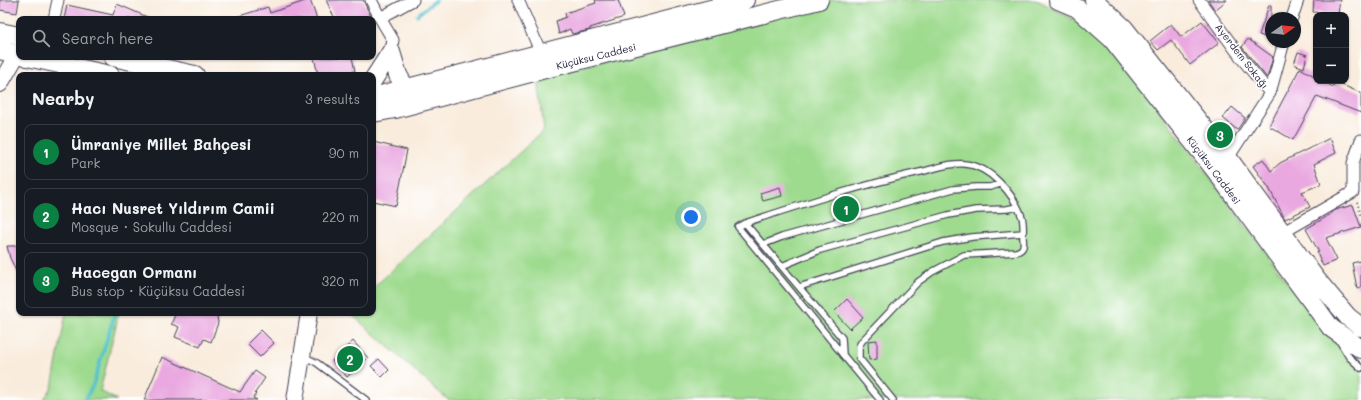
<!DOCTYPE html>
<html lang="en">
<head>
<meta charset="utf-8">
<style>
  :root { --surface:#171b24; --page:#242831; --text:#f1f3f6; --muted:#9ea1a6; --line:#363941; --accent:#0b8043 }
  body { margin:0; font-family:Mali,sans-serif; background:var(--page); color:var(--text) }
  .controls { position:absolute; right:12px; top:12px; display:grid; overflow:hidden; border-radius:8px; box-shadow:0 1px 3px #0004 }
  .controls button { width:36px; height:36px; display:grid; place-items:center; padding:0; border:0; border-bottom:1px solid var(--line); background:var(--surface); color:var(--text); font:20px sans-serif }
  .compass { position:absolute; left:1265px; top:12px; width:36px; height:36px; border-radius:50%; background:var(--surface); box-shadow:0 1px 3px #0004; rotate:75deg }
  .you { position:absolute; left:691px; top:217px; width:14px; height:14px; margin:-10px; border:3px solid #fff; border-radius:50%; background:#1a73e8; box-shadow:0 0 0 6px #1a73e833 }
  .badge { display:grid; place-items:center; width:26px; height:26px; border-radius:50%; background:var(--accent); color:#fff; font-size:13px; font-weight:700 }
  .pin { position:absolute; translate:-50% -50%; border:2px solid #fff; box-shadow:0 1px 4px #0006 }
  .list { margin:0; padding:0; list-style:none }
  h2 { display:flex; justify-content:space-between; align-items:center; height:52px; margin:0; padding:0 16px; font-size:17px }
  h2 small { font-size:13px; font-weight:400; color:var(--muted) }
  .list li { display:grid; grid-template-columns:26px 1fr auto; gap:12px; align-items:center; box-sizing:border-box; height:56px; margin:0 8px 8px; padding:0 8px; border:1px solid var(--line); border-radius:8px }
  .list b { display:block; font-size:15px; white-space:nowrap }
  .list p { margin:0; font-size:13px; white-space:nowrap; color:var(--muted) }
  .list em { font-size:13px; font-style:normal; color:var(--muted) }
  .icon { flex:none; width:22px; height:22px; fill:none; stroke:currentColor; stroke-width:2; stroke-linecap:round; stroke-linejoin:round }
  .map { position:relative; flex:none; width:1361px; height:400px; overflow:hidden }
  .search { position:absolute; background:var(--surface); box-shadow:0 1px 3px #0004; left:16px; top:16px; width:360px; height:44px; display:flex; align-items:center; gap:10px; box-sizing:border-box; padding:0 14px; border-radius:8px; color:var(--muted); font-size:15px }
  .panel { position:absolute; background:var(--surface); box-shadow:0 1px 3px #0004; left:16px; top:72px; width:360px; height:244px; border-radius:8px }
  .map>svg:first-child { display:block }
  .green { fill:#9fdb8f; stroke:#607e65 }
  .lines { fill:none; stroke-linecap:round; stroke-linejoin:round }
  .stream { stroke:#56c3ce; stroke-width:3.5 }
  .building { fill:#e9a8e0 }
  .lane-casing { stroke:#424053; stroke-width:8 }
  .street-casing { stroke:#424053; stroke-width:13 }
  .secondary-casing { stroke:#424053; stroke-width:18 }
  .primary-casing { stroke:#424053; stroke-width:20 }
  .path { stroke:#424053; stroke-width:2; stroke-dasharray:1 3; stroke-linecap:butt }
  .lane { stroke:#fff; stroke-width:5.5 }
  .street { stroke:#fff; stroke-width:11 }
  .secondary { stroke:#fff; stroke-width:16 }
  .primary { stroke:#fff; stroke-width:18 }
  .labels { text-anchor:middle; dominant-baseline:central; stroke-width:3; stroke-linejoin:round; paint-order:stroke }
  .street-label { font-size:10px; fill:#22223b; stroke:#fff }
</style>
</head>
<body>
<div class="map">
<svg width="1361" height="400" viewBox="0 0 1361 400">
  <rect width="100%" height="100%" fill="#fff"/>
  <filter id="ink" filterUnits="userSpaceOnUse"><feTurbulence type="fractalNoise" baseFrequency=".025" numOctaves="2"/><feDisplacementMap in="SourceGraphic" scale="8" xChannelSelector="R" yChannelSelector="G"/><feConvolveMatrix kernelMatrix="1 2 1 2 8 2 1 2 1" color-interpolation-filters="sRGB"/></filter>
  <filter id="wash" filterUnits="userSpaceOnUse"><feTurbulence type="fractalNoise" baseFrequency=".012" numOctaves="4" result="noise"/><feDisplacementMap in="SourceGraphic" scale="16" xChannelSelector="R" yChannelSelector="G"/><feGaussianBlur stdDeviation="0.9" result="paint"/><feColorMatrix in="noise" values="0 0 0 0 0 0 0 0 0 0 0 0 0 0 0 0 0 1.4 0 .05"/><feComposite in="paint" operator="in"/></filter>
  <g filter="url(#wash)">
    <rect width="100%" height="100%" fill="#f9ecdd"/>
    <path class="green" d="M 834,0 L 1034,0 L 1039,1 L 1104,36 L 1320,326 L 1328,336 L 1361,360 L 1361,400 L 448,400 L 350,313 L 373,313 L 373,288 L 544,130 L 538,79 L 808,5 Z
      M 66,313 L 119,313 L 100,391 L 117,400 L 44,400 L 52,387 Z"/>
    <g class="lines">
      <path class="stream" d="M 417,15 L 436,0
        M 85,400 L 93,385 L 115,313"/>
    </g>
    <g id="blocks">
      <path class="building" d="M 0,0 L 19,0 L 17,13 L 0,10 Z
        M 308,0 L 310,0 L 317,19 L 236,19 L 236,17 L 268,7 L 270,13 Z
        M 326,0 L 363,0 L 372,19 L 335,19 Z
        M 595,0 L 618,0 L 624,17 L 590,28 L 590,30 L 572,34 L 570,29 L 559,34 L 556,21 L 566,17 L 565,13 L 596,3 Z
        M 1208,0 L 1227,0 L 1215,10 Z
        M 1314,0 L 1340,0 L 1338,14 L 1313,12 Z
        M 117,4 L 152,19 L 64,19 L 67,5 L 113,15 Z
        M 1269,5 L 1271,5 L 1271,39 L 1259,35 Z
        M 1202,21 L 1219,43 L 1190,65 L 1171,40 L 1158,50 L 1150,41 L 1171,24 L 1181,37 Z
        M 1248,39 L 1273,57 L 1267,78 L 1242,47 Z
        M 1298,52 L 1307,55 L 1304,68 L 1294,64 Z
        M 314,57 L 352,57 L 355,71 L 336,75 L 318,75 Z
        M 1300,68 L 1316,77 L 1316,81 L 1323,81 L 1333,87 L 1335,82 L 1361,93 L 1361,113 L 1317,96 L 1293,140 L 1269,126 Z
        M 1232,107 L 1245,118 L 1237,130 L 1223,118 Z
        M 1330,138 L 1336,153 L 1314,164 L 1321,184 L 1302,192 L 1310,207 L 1285,219 L 1269,188 L 1253,166 L 1263,159 L 1271,171 L 1280,163 Z
        M 373,142 L 407,150 L 396,206 L 373,201 Z
        M 780,187 L 782,196 L 763,201 L 760,193 Z
        M 1353,205 L 1361,227 L 1326,238 L 1337,260 L 1323,266 L 1317,252 L 1319,252 L 1306,229 L 1331,214 L 1331,213 L 1335,210 Z
        M 7,246 L 19,246 L 19,277 L 10,258 Z
        M 1361,261 L 1361,287 L 1357,288 L 1352,263 Z
        M 847,299 L 863,317 L 850,329 L 834,312 Z
        M 176,313 L 214,313 L 217,316 L 218,323 L 211,342 L 204,339 L 200,347 L 175,337 L 179,327 L 171,324 Z
        M 261,330 L 274,343 L 260,357 L 247,344 Z
        M 877,340 L 877,359 L 869,360 L 868,341 Z
        M 353,341 L 368,358 L 347,377 L 332,361 Z
        M 162,357 L 240,392 L 255,371 L 265,378 L 255,393 L 256,394 L 253,398 L 257,400 L 144,400 Z
        M 379,359 L 389,370 L 382,377 L 371,366 Z"/>
    </g>
  </g>
  <g filter="url(#ink)">
    <use href="#blocks" fill-opacity="0" stroke="#424053" stroke-width="1"/>
    <g class="lines">
      <g class="lane-casing">
        <path id="lane" d="M 745,223 C 803,204 861,185 920,172 C 934,169 951,162 965,164 C 990,166 1014,194 1022,217 C 1024,224 1023,232 1023,238 C 1024,245 1024,250 1016,252 L 964,255 L 932,272 L 918,282 L 862,341 L 859,346 L 859,358 L 893,400
          M 764,244 L 782,237 L 953,189 L 976,187 L 990,187 L 1000,184
          M 782,266 L 820,250 L 948,215 L 976,210 L 1007,209 L 1017,207
          M 799,287 L 943,242 L 972,237 L 1023,233
          M 1340,342 L 1349,357 L 1361,368
          M 843,355 L 842,338 L 745,223 L 738,227 L 880,400
          M 303,356 L 317,363 L 366,400"/>
      </g>
      <g class="street-casing">
        <path id="street" d="M 371,0 L 380,18 L 393,40 L 391,52
          M 518,0 L 541,53
          M 1199,0 L 1243,60 L 1270,93
          M 380,18 L 413,0
          M 1292,18 L 1298,0
          M 54,19 L 58,0
          M 1228,158 L 1270,93 L 1284,42
          M 1282,233 L 1353,192 L 1353,163 L 1361,140"/>
      </g>
      <g class="secondary-casing">
        <path id="secondary" d="M 0,84 L 19,51
          M 295,400 L 309,313"/>
      </g>
      <g class="primary-casing">
        <path id="primary" d="M 1058,0 L 1077,8 L 1112,39 L 1215,170 L 1331,328 L 1361,349
          M 1094,0 L 1124,28 L 1228,158 L 1316,279 L 1348,317 L 1361,327
          M 0,32 L 19,36
          M 0,50 L 19,55
          M 27,57 L 110,75
          M 113,57 L 195,75
          M 373,80 L 391,52 L 398,75 L 406,89
          M 373,97 L 745,0
          M 373,113 L 395,109 L 545,69 L 819,0"/>
      </g>
      <path class="path" d="M 1357,202 L 1361,215"/>
      <use href="#lane" class="lane"/>
      <use href="#street" class="street"/>
      <use href="#secondary" class="secondary"/>
      <use href="#primary" class="primary"/>
    </g>
  </g>
  <g class="labels">
    <g class="street-label">
      <text transform="translate(596 56) rotate(-14)">Küçüksu Caddesi</text>
      <text transform="translate(1242 56) rotate(52)">Ayerdem Sokağı</text>
      <text transform="translate(1214 170) rotate(53)">Küçüksu Caddesi</text>
    </g>
  </g>
</svg>
<div class="controls">
<button>+</button>
<button>−</button>
</div>
<svg class="compass" viewBox="-18 -18 36 36"><path d="M0-13l5 13h-10z" fill="#e53935"/><path d="M0 13l5-13h-10z" fill="#9ea1a6"/></svg>
<div class="you"></div>
<div class="pin badge" style="left:846px;top:209px">1</div>
<div class="pin badge" style="left:350px;top:359px">2</div>
<div class="pin badge" style="left:1220px;top:135px">3</div>
<div class="search"><svg class="icon" aria-label="search" viewBox="0 0 24 24"><circle cx="10" cy="10" r="6"/><path d="M15 15l6 6"/></svg>Search here</div>
<section class="panel">
<h2>Nearby<small>3 results</small></h2>
<ul class="list">
<li><span class="badge">1</span><div><b>Ümraniye Millet Bahçesi</b><p>Park</p></div><em>90 m</em></li>
<li><span class="badge">2</span><div><b>Hacı Nusret Yıldırım Camii</b><p>Mosque · Sokullu Caddesi</p></div><em>220 m</em></li>
<li><span class="badge">3</span><div><b>Hacegan Ormanı</b><p>Bus stop · Küçüksu Caddesi</p></div><em>320 m</em></li>
</ul>
</section>
</div>
</body>
</html>
